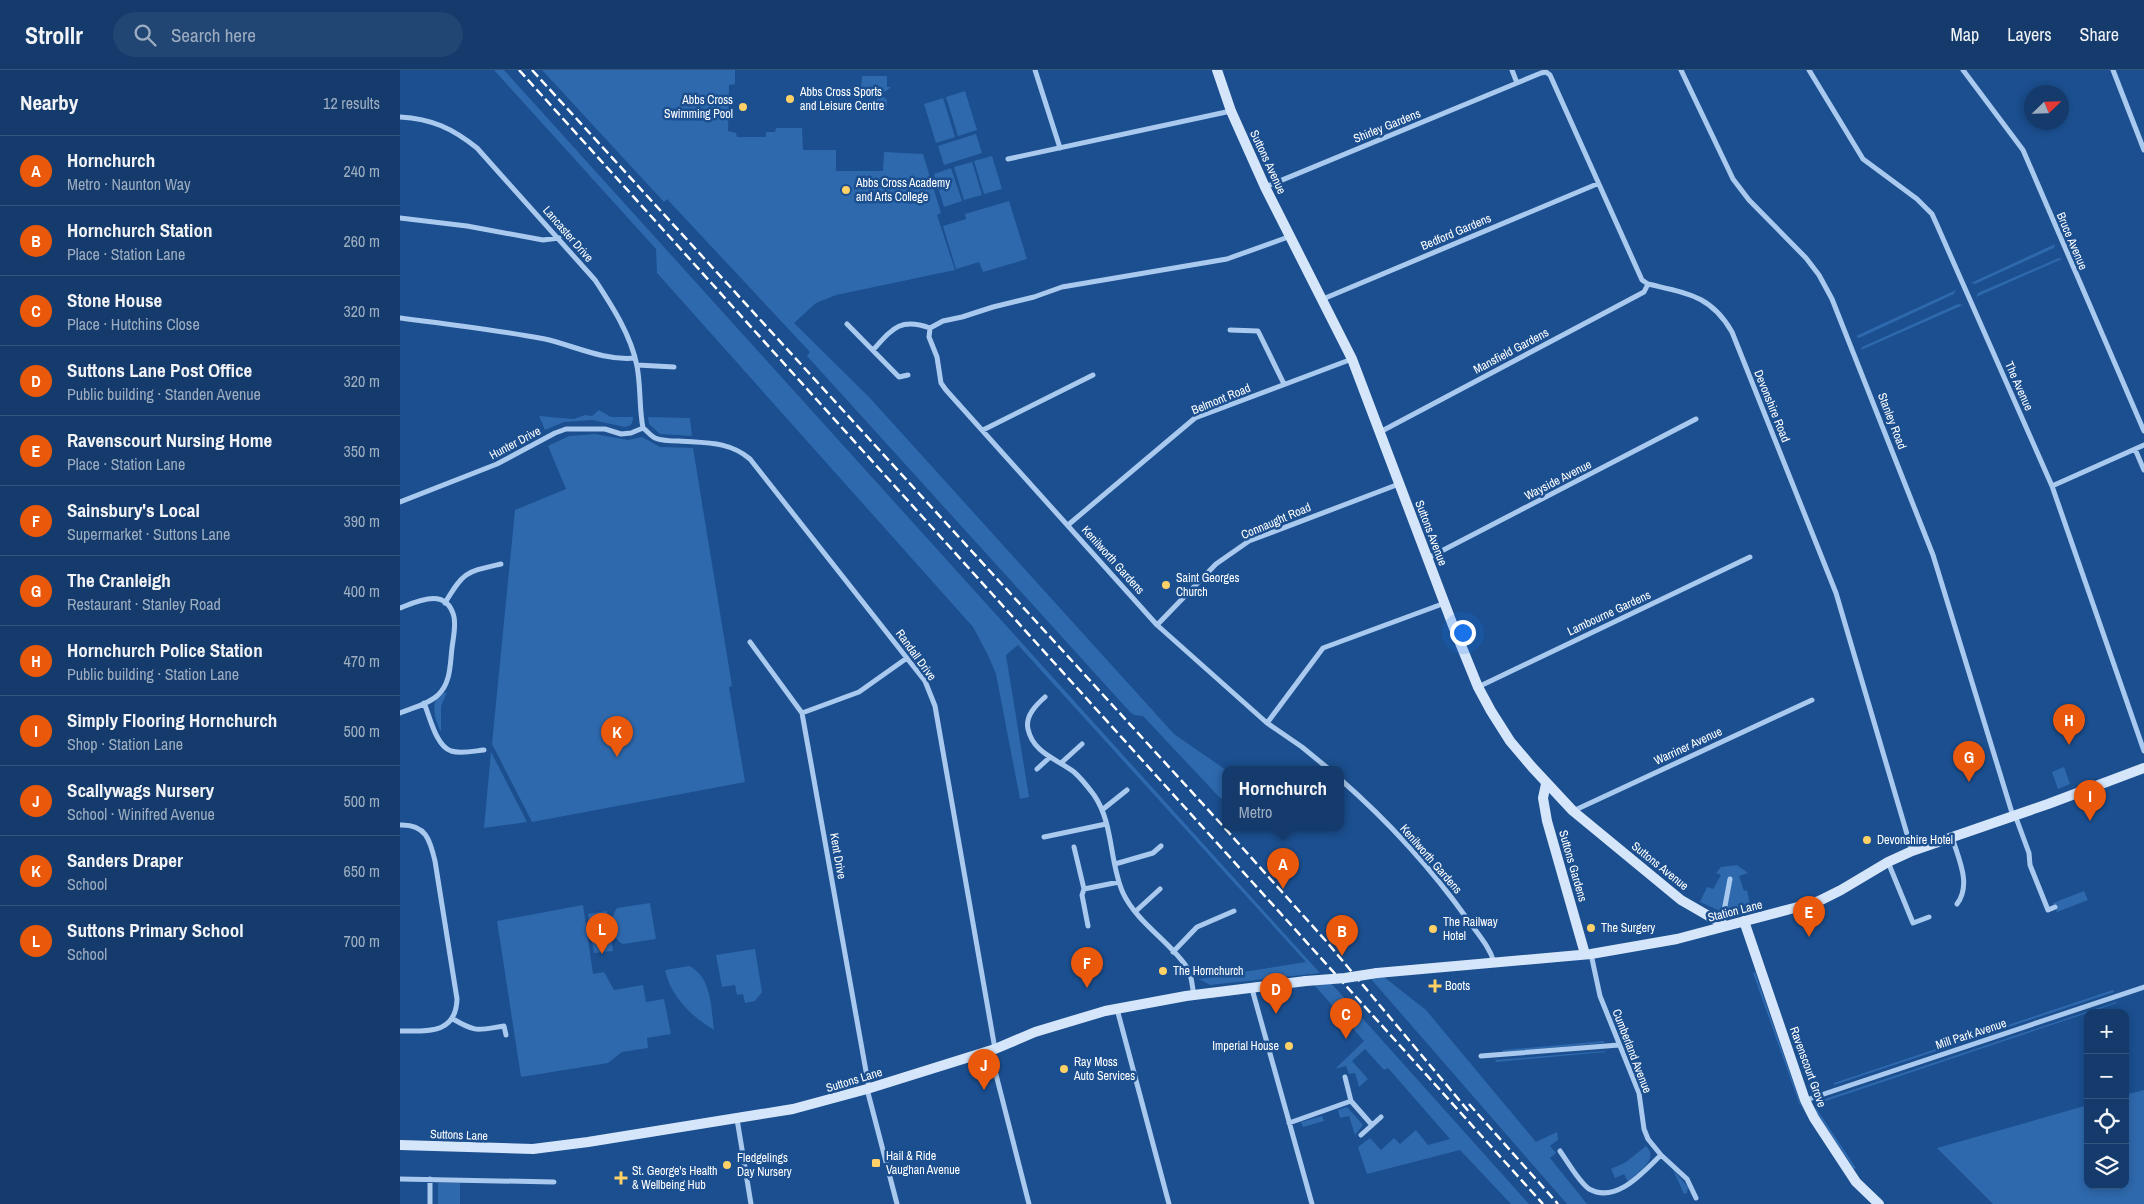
<!DOCTYPE html>
<html lang="en">
<head>
<meta charset="utf-8">
<style>
  :root { --surface:#143b6b; --page:#214673; --text:#f1f3f6; --muted:#9dadc1; --line:#33557e; --accent:#ea580c }
  body { margin:0; font-family:"Archivo Narrow",sans-serif; background:var(--page); color:var(--text) }
  .controls { position:absolute; right:15px; bottom:15px; display:grid; overflow:hidden; border-radius:10px; box-shadow:0 2px 8px #0003 }
  .controls button { width:45px; height:45px; display:grid; place-items:center; padding:0; border:0; border-bottom:1px solid var(--line); background:var(--surface); color:var(--text); font:25px sans-serif }
  .compass { position:absolute; left:1624px; top:15px; width:45px; height:45px; border-radius:50%; background:var(--surface); box-shadow:0 2px 8px #0003; rotate:67deg }
  .you { position:absolute; left:1062px; top:562px; width:18px; height:18px; margin:-12px; border:4px solid #fff; border-radius:50%; background:#1a73e8; box-shadow:0 0 0 8px #1a73e833 }
  .badge { display:grid; place-items:center; width:32px; height:32px; border-radius:50%; background:var(--accent); color:#fff; font-size:16px; font-weight:700 }
  .pin { position:absolute; translate:-50% -41px; filter:drop-shadow(0 1px 2px #0008) }
  .pin::after { content:''; position:absolute; top:26px; width:18px; height:15px; background:inherit; clip-path:polygon(0 0,100% 0,50% 100%) }
  .popup { position:absolute; left:822px; top:696px; width:122px; height:65px; box-sizing:border-box; display:grid; place-content:center; border-radius:10px; background:var(--surface); filter:drop-shadow(0 1px 4px #0005); font-size:16px; white-space:nowrap; color:var(--muted) }
  .popup b { font-size:19px; color:var(--text) }
  .popup::after { content:''; position:absolute; left:50%; top:100%; margin-left:-10px; border:10px solid transparent; border-top-color:var(--surface) }
  .list { margin:0; padding:0; list-style:none }
  h2 { display:flex; justify-content:space-between; align-items:center; height:65px; margin:0; padding:0 20px; font-size:21px }
  h2 small { font-size:16px; font-weight:400; color:var(--muted) }
  .list li { display:grid; grid-template-columns:32px 1fr auto; gap:15px; align-items:center; box-sizing:border-box; height:70px; padding:0 20px; border-top:1px solid var(--line) }
  .list b { display:block; font-size:19px; white-space:nowrap }
  .list p { margin:0; font-size:16px; white-space:nowrap; color:var(--muted) }
  .list em { font-size:16px; font-style:normal; color:var(--muted) }
  .icon { flex:none; width:28px; height:28px; fill:none; stroke:currentColor; stroke-width:2; stroke-linecap:round; stroke-linejoin:round }
  .map { position:relative; flex:none; width:1744px; height:1134px; overflow:hidden }
  header { display:flex; align-items:center; gap:30px; box-sizing:border-box; height:70px; padding:0 25px; background:var(--surface); border-bottom:1px solid var(--line) }
  header strong { font-size:24px }
  nav { display:flex; gap:28px; margin-inline-start:auto; font-size:18px }
  .search { width:350px; height:45px; background:var(--page); display:flex; align-items:center; gap:12px; box-sizing:border-box; padding:0 18px; border-radius:28px; color:var(--muted); font-size:19px }
  main { display:flex }
  aside { flex:1; background:var(--surface) }
  .map>svg:first-child { display:block }
  .green { fill:#2e69ad }
  .lines { fill:none; stroke-linecap:round; stroke-linejoin:round }
  .street { stroke:#a9c9ee; stroke-width:5 }
  .secondary { stroke:#d6e6fa; stroke-width:10 }
  .rail { stroke:#fff; stroke-width:2.5; stroke-dasharray:9 4; stroke-linecap:butt }
  .secondary-bridge { stroke:#d6e6fa; stroke-width:10 }
  .poi-dot { fill:#ffd166; stroke:#1b4f8f; stroke-width:2 }
  .labels { text-anchor:middle; dominant-baseline:central; stroke-width:5; stroke-linejoin:round; paint-order:stroke }
  .poi-label { font-size:12px; fill:#fff; stroke:#1b4f8f; text-anchor:start }
  .street-label { font-size:12px; fill:#fff; stroke:#1b4f8f }
</style>
</head>
<body>
<header>
<strong>Strollr</strong>
<div class="search"><svg class="icon" aria-label="search" viewBox="0 0 24 24"><circle cx="10" cy="10" r="6"/><path d="M15 15l6 6"/></svg>Search here</div>
<nav><a>Map</a><a>Layers</a><a>Share</a></nav>
</header>
<main>
<aside>
<h2>Nearby<small>12 results</small></h2>
<ul class="list">
<li><span class="badge">A</span><div><b>Hornchurch</b><p>Metro · Naunton Way</p></div><em>240 m</em></li>
<li><span class="badge">B</span><div><b>Hornchurch Station</b><p>Place · Station Lane</p></div><em>260 m</em></li>
<li><span class="badge">C</span><div><b>Stone House</b><p>Place · Hutchins Close</p></div><em>320 m</em></li>
<li><span class="badge">D</span><div><b>Suttons Lane Post Office</b><p>Public building · Standen Avenue</p></div><em>320 m</em></li>
<li><span class="badge">E</span><div><b>Ravenscourt Nursing Home</b><p>Place · Station Lane</p></div><em>350 m</em></li>
<li><span class="badge">F</span><div><b>Sainsbury's Local</b><p>Supermarket · Suttons Lane</p></div><em>390 m</em></li>
<li><span class="badge">G</span><div><b>The Cranleigh</b><p>Restaurant · Stanley Road</p></div><em>400 m</em></li>
<li><span class="badge">H</span><div><b>Hornchurch Police Station</b><p>Public building · Station Lane</p></div><em>470 m</em></li>
<li><span class="badge">I</span><div><b>Simply Flooring Hornchurch</b><p>Shop · Station Lane</p></div><em>500 m</em></li>
<li><span class="badge">J</span><div><b>Scallywags Nursery</b><p>School · Winifred Avenue</p></div><em>500 m</em></li>
<li><span class="badge">K</span><div><b>Sanders Draper</b><p>School</p></div><em>650 m</em></li>
<li><span class="badge">L</span><div><b>Suttons Primary School</b><p>School</p></div><em>700 m</em></li>
</ul>
</aside>
<div class="map">
<svg width="1744" height="1134" viewBox="0 0 1744 1134">
  <rect width="100%" height="100%" fill="#1b4f8f"/>
  <path class="green" d="M 94,0 L 104,0 L 920,903 L 810,915 L 799,909 L 906,892 L 618,575 L 606,585 L 629,727 L 620,729 L 596,604 L 588,585 L 573,557 L 257,203 L 256,179 Z
    M 142,0 L 335,0 L 335,14 L 329,15 L 328,61 L 336,63 L 337,67 L 366,67 L 366,62 L 375,62 L 376,58 L 402,58 L 403,80 L 436,80 L 436,101 L 483,101 L 484,82 L 523,84 L 541,143 L 537,145 L 555,200 L 436,225 L 416,233 L 394,253 L 469,327 L 774,664 L 826,700 L 825,722 L 821,729 L 743,646 L 734,645 L 730,642 L 407,286 L 410,282 L 267,129 L 264,132 Z
    M 462,6 L 487,6 L 487,17 L 491,17 L 486,21 L 460,27 Z
    M 565,21 L 577,60 L 558,66 L 546,27 Z
    M 484,27 L 487,30 L 486,41 L 464,41 L 463,33 Z
    M 543,28 L 555,67 L 536,73 L 524,34 Z
    M 576,64 L 582,83 L 544,95 L 538,76 Z
    M 592,86 L 602,119 L 584,124 L 574,91 Z
    M 572,92 L 582,125 L 564,130 L 554,97 Z
    M 551,98 L 562,131 L 544,137 L 534,104 Z
    M 609,131 L 627,189 L 583,202 L 579,192 L 556,199 L 543,156 L 566,149 L 565,144 Z
    M 1655,174 L 1654,178 L 1575,214 L 1571,213 Z
    M 1659,188 L 1662,189 L 1576,227 L 1578,223 Z
    M 1556,220 L 1554,224 L 1459,268 L 1456,266 Z
    M 1558,234 L 1563,235 L 1461,280 L 1462,277 Z
    M 199,340 L 211,347 L 233,347 C 233,353 231,356 225,357 L 192,350 L 164,352 L 145,360 L 139,346 L 174,349 L 185,345 L 192,346 Z
    M 248,347 L 290,348 L 292,366 L 260,364 L 249,354 Z
    M 195,364 L 228,370 L 242,367 L 260,377 L 293,378 L 332,616 L 329,617 L 345,712 L 132,752 L 92,674 L 115,440 L 166,419 L 148,376 L 169,366 Z
    M 47,622 L 41,636 L 41,662 C 34,648 28,628 47,622 Z
    M 91,682 L 127,752 L 84,758 Z
    M 1664,697 L 1670,714 L 1658,719 L 1652,702 Z
    M 1337,795 L 1348,803 L 1339,806 L 1344,821 L 1347,820 L 1351,839 L 1320,841 L 1300,832 L 1307,817 L 1313,819 L 1321,805 L 1316,803 L 1321,797 Z
    M 1684,821 L 1688,830 L 1657,842 L 1653,833 Z
    M 250,833 L 256,869 L 223,874 C 210,868 209,849 217,838 Z
    M 183,835 L 193,904 L 204,902 L 214,920 L 243,915 L 246,932 L 264,929 L 271,964 L 247,968 L 248,978 L 222,982 L 208,993 L 121,1007 L 97,851 Z
    M 207,841 L 213,881 L 194,883 L 188,844 Z
    M 355,879 L 362,922 L 355,931 L 345,933 L 343,924 L 337,925 L 335,915 L 322,917 L 316,885 Z
    M 289,896 C 312,907 311,938 314,960 C 291,946 271,927 265,900 Z
    M 1355,902 L 1401,1035 L 1457,1120 L 1399,1033 L 1353,903 Z
    M 984,907 L 1026,940 L 1136,1072 L 1157,1062 L 1158,1070 L 1150,1076 L 1156,1083 L 1150,1088 L 1187,1134 L 1167,1134 L 971,909 Z
    M 930,912 L 1129,1134 L 1111,1134 L 1060,1080 L 967,1104 L 958,1077 L 970,1068 L 981,1080 L 994,1068 L 1000,1074 L 1016,1060 L 1028,1075 L 1050,1069 L 988,998 L 984,1000 L 965,979 L 952,991 L 968,1009 L 959,1017 L 955,1003 L 949,1004 L 946,996 L 935,999 L 964,971 L 915,916 L 915,913 Z
    M 1713,920 L 1714,922 L 1434,1015 L 1434,1013 Z
    M 1716,932 L 1717,933 L 1420,1033 L 1419,1031 Z
    M 1204,971 L 1204,973 L 1103,982 L 1103,980 Z
    M 1205,981 L 1205,982 L 1096,992 L 1095,990 Z
    M 1744,1020 L 1744,1134 L 1593,1134 L 1537,1078 L 1688,1035 L 1688,1115 L 1725,1115 L 1725,1025 Z
    M 947,1037 L 963,1055 L 955,1065 L 949,1046 L 940,1048 L 938,1040 Z
    M 1416,1038 L 1456,1098 L 1454,1099 L 1414,1039 Z
    M 922,1046 L 924,1051 L 903,1057 L 901,1052 Z
    M 1246,1076 C 1260,1089 1237,1103 1228,1112 L 1224,1104 L 1215,1108 L 1211,1099 L 1226,1092 Z
    M 1273,1100 L 1288,1117 L 1287,1123 L 1284,1124 Z
    M 38,1113 L 60,1113 L 60,1134 L 38,1134 Z"/>
  <g class="lines">
    <path class="street" d="M 635,0 L 660,78
      M 1112,0 L 1117,13 L 1141,3 L 1146,2 L 1150,5 L 1242,210 L 1248,214 C 1286,223 1311,225 1332,262 L 1436,523 L 1512,781
      M 1281,0 L 1333,109 L 1349,130 L 1406,188 L 1419,205 L 1432,229 L 1533,485 L 1613,746
      M 1409,0 L 1463,89 L 1517,129 L 1532,144 L 1537,155 L 1652,416 L 1744,681
      M 1563,0 L 1623,80 L 1744,361
      M 1713,0 L 1744,80
      M 0,47 C 32,49 52,58 77,78 L 195,210 C 212,236 231,265 237,296 C 241,317 239,338 243,358
      M 608,89 L 831,41
      M 865,117 L 1117,13
      M 0,148 L 67,156 L 143,170 L 159,168
      M 923,229 L 1197,114
      M 0,248 C 48,254 97,260 145,269 C 175,276 204,291 235,288
      M 447,254 L 499,307 L 508,305
      M 530,258 L 529,267 L 537,287 L 541,313 L 546,320 L 757,555 L 867,653 L 902,677 L 930,700
      M 830,260 L 858,261 L 884,314
      M 473,280 C 492,259 500,247 530,258 L 543,251 L 562,247 L 593,237 L 634,227 L 662,217 L 827,189 L 891,166
      M 237,295 L 274,297
      M 243,358 C 247,361 251,366 255,368 C 262,371 271,371 279,371 C 305,373 329,371 350,389 L 525,611 L 535,636 L 595,979
      M 583,360 L 693,305
      M 980,362 L 1244,222 L 1248,214
      M 1735,379 L 1744,400
      M 1652,416 L 1744,375
      M 0,432 L 97,394 L 155,363 L 166,359 L 205,359 L 221,364 L 231,363 L 243,358
      M 668,455 L 795,348 L 952,289
      M 1028,488 L 1296,349
      M 45,533 C 64,501 66,502 101,494
      M 0,538 C 18,531 47,517 54,547 C 56,557 53,569 52,578 C 50,594 51,613 38,625 C 29,634 12,638 0,643
      M 757,555 L 816,494 L 849,471 L 999,414
      M 350,572 L 402,643 L 469,1018
      M 1078,617 L 1350,487
      M 645,627 C 636,635 625,646 628,659 C 633,683 657,689 674,702 C 682,709 688,717 694,725 C 714,754 709,792 723,823 C 737,853 772,873 788,899 C 792,906 792,917 794,925
      M 24,633 C 30,647 36,676 51,681 C 61,684 74,681 84,680
      M 402,643 L 459,622 L 507,588
      M 867,653 L 923,578 L 1045,533
      M 661,693 L 682,674
      M 637,699 L 649,688
      M 940,709 C 988,751 1031,798 1068,850 C 1078,864 1089,876 1094,892
      M 702,740 L 727,720
      M 1173,741 L 1412,630
      M 1615,745 L 1629,783 L 1630,795 L 1648,840 L 1655,837
      M 0,755 C 26,754 30,770 35,791 L 57,929 C 56,965 26,961 0,961
      M 644,767 L 706,754
      M 1552,767 C 1558,788 1572,814 1557,834
      M 674,777 L 684,819 L 682,825 L 688,856
      M 1488,792 L 1513,853 L 1529,847
      M 715,794 L 753,783 L 761,776
      M 684,819 L 719,812
      M 736,841 L 760,819
      M 1322,852 L 1330,809
      M 773,882 L 797,857 L 834,841
      M 1191,884 L 1200,926 L 1239,1023 L 1244,1059 L 1248,1069 L 1261,1085 L 1287,1109 L 1296,1128
      M 852,919 L 912,1134
      M 717,939 L 769,1134
      M 53,949 C 77,963 77,960 104,956 L 106,965
      M 590,981 L 629,1134
      M 1081,986 L 1219,975
      M 945,1007 L 951,1031
      M 467,1019 L 497,1134
      M 1406,1030 L 1744,917
      M 337,1049 L 351,1134
      M 889,1053 L 951,1031 L 972,1055
      M 961,1065 L 981,1047
      M 1160,1081 C 1167,1091 1179,1112 1189,1119 C 1217,1134 1243,1102 1261,1085
      M 0,1109 L 154,1112
      M 30,1134 L 30,1109"/>
    <path class="secondary" d="M 817,0 L 831,41 L 865,117 L 952,289 L 1052,553 L 1078,617 L 1091,641 L 1110,671 L 1132,697 L 1173,741 L 1281,830 L 1326,856
      M 1146,714 L 1143,728 L 1147,751 L 1185,884
      M 1344,851 L 1405,1030 L 1414,1048 L 1456,1112 L 1479,1134
      M 977,903 L 1191,884 L 1277,869 L 1398,837 L 1419,831 L 1441,820 L 1488,792 L 1512,781 L 1648,734 L 1744,698
      M 0,1075 L 133,1079 L 188,1072 L 393,1039 L 467,1019 L 595,979 L 635,962 L 705,941 L 786,926 L 906,911"/>
    <path class="rail" d="M 119,0 L 1143,1134
      M 132,0 L 822,755 L 926,871 L 1070,1043
      M 1069,1034 L 1158,1134"/>
    <path class="secondary-bridge" d="M 906,911 L 945,908 L 977,903"/>
  </g>
  <g class="poi-dot">
    <circle cx="390" cy="29" r="5"/>
    <circle cx="343" cy="37" r="5"/>
    <circle cx="446" cy="120" r="5"/>
    <circle cx="766" cy="515" r="5"/>
    <circle cx="1467" cy="770" r="5"/>
    <circle cx="1191" cy="858" r="5"/>
    <circle cx="1033" cy="859" r="5"/>
    <circle cx="763" cy="901" r="5"/>
    <path d="M1032.5 908.5h5v5h5v5h-5v5h-5v-5h-5v-5h5z"/>
    <circle cx="889" cy="976" r="5"/>
    <circle cx="664" cy="999" r="5"/>
    <rect x="471" y="1088" width="10" height="10" rx="2.5"/>
    <circle cx="327" cy="1095" r="5"/>
    <path d="M218.5 1100.5h5v5h5v5h-5v5h-5v-5h-5v-5h5z"/>
  </g>
  <g class="labels">
    <g class="poi-label">
      <text x="400" y="22">Abbs Cross Sports<tspan x="400" dy="14">and Leisure Centre</tspan></text>
      <text x="333" y="30" text-anchor="end">Abbs Cross<tspan x="333" dy="14">Swimming Pool</tspan></text>
      <text x="456" y="113">Abbs Cross Academy<tspan x="456" dy="14">and Arts College</tspan></text>
      <text x="776" y="508">Saint Georges<tspan x="776" dy="14">Church</tspan></text>
      <text x="1477" y="770">Devonshire Hotel</text>
      <text x="1043" y="852">The Railway<tspan x="1043" dy="14">Hotel</tspan></text>
      <text x="1201" y="858">The Surgery</text>
      <text x="773" y="901">The Hornchurch</text>
      <text x="1045" y="916">Boots</text>
      <text x="879" y="976" text-anchor="end">Imperial House</text>
      <text x="674" y="992">Ray Moss<tspan x="674" dy="14">Auto Services</tspan></text>
      <text x="486" y="1086">Hail &amp; Ride<tspan x="486" dy="14">Vaughan Avenue</tspan></text>
      <text x="337" y="1088">Fledgelings<tspan x="337" dy="14">Day Nursery</tspan></text>
      <text x="232" y="1101">St. George's Health<tspan x="232" dy="14">&amp; Wellbeing Hub</tspan></text>
    </g>
    <g class="street-label">
      <text transform="translate(987 56) rotate(-22)">Shirley Gardens</text>
      <text transform="translate(868 92) rotate(65)">Suttons Avenue</text>
      <text transform="translate(1056 162) rotate(-23)">Bedford Gardens</text>
      <text transform="translate(168 164) rotate(49)">Lancaster Drive</text>
      <text transform="translate(1672 171) rotate(67)">Bruce Avenue</text>
      <text transform="translate(1111 281) rotate(-28)">Mansfield Gardens</text>
      <text transform="translate(1619 316) rotate(66)">The Avenue</text>
      <text transform="translate(821 329) rotate(-22)">Belmont Road</text>
      <text transform="translate(1372 336) rotate(68)">Devonshire Road</text>
      <text transform="translate(1492 351) rotate(69)">Stanley Road</text>
      <text transform="translate(115 373) rotate(-28)">Hunter Drive</text>
      <text transform="translate(1158 410) rotate(-27)">Wayside Avenue</text>
      <text transform="translate(876 451) rotate(-23)">Connaught Road</text>
      <text transform="translate(1031 463) rotate(69)">Suttons Avenue</text>
      <text transform="translate(713 490) rotate(48)">Kenilworth Gardens</text>
      <text transform="translate(1209 543) rotate(-25)">Lambourne Gardens</text>
      <text transform="translate(516 585) rotate(54)">Randall Drive</text>
      <text transform="translate(1288 676) rotate(-25)">Warriner Avenue</text>
      <text transform="translate(438 786) rotate(80)">Kent Drive</text>
      <text transform="translate(1031 789) rotate(49)">Kenilworth Gardens</text>
      <text transform="translate(1173 796) rotate(74)">Suttons Gardens</text>
      <text transform="translate(1260 796) rotate(39)">Suttons Avenue</text>
      <text transform="translate(1335 841) rotate(-14)">Station Lane</text>
      <text transform="translate(1571 964) rotate(-18)">Mill Park Avenue</text>
      <text transform="translate(1232 981) rotate(69)">Cumberland Avenue</text>
      <text transform="translate(1408 997) rotate(70)">Ravenscourt Grove</text>
      <text transform="translate(454 1010) rotate(-17)">Suttons Lane</text>
      <text transform="translate(59 1065) rotate(2)">Suttons Lane</text>
    </g>
  </g>
</svg>
<div class="controls">
<button>+</button>
<button>−</button>
<button><svg class="icon" aria-label="locate" viewBox="0 0 24 24"><circle cx="12" cy="12" r="6"/><path d="M12 2v4M12 18v4M2 12h4M18 12h4"/></svg></button>
<button><svg class="icon" aria-label="layers" viewBox="0 0 24 24"><path d="M12 4l9 5-9 5-9-5zM3 14l9 5 9-5"/></svg></button>
</div>
<svg class="compass" viewBox="-18 -18 36 36"><path d="M0-13l5 13h-10z" fill="#e53935"/><path d="M0 13l5-13h-10z" fill="#9dadc1"/></svg>
<div class="you"></div>
<div class="pin badge" style="left:883px;top:819px">A</div>
<div class="popup"><b>Hornchurch</b>Metro</div>
<div class="pin badge" style="left:942px;top:886px">B</div>
<div class="pin badge" style="left:946px;top:969px">C</div>
<div class="pin badge" style="left:876px;top:944px">D</div>
<div class="pin badge" style="left:1409px;top:867px">E</div>
<div class="pin badge" style="left:687px;top:918px">F</div>
<div class="pin badge" style="left:1569px;top:712px">G</div>
<div class="pin badge" style="left:1669px;top:675px">H</div>
<div class="pin badge" style="left:1690px;top:751px">I</div>
<div class="pin badge" style="left:584px;top:1020px">J</div>
<div class="pin badge" style="left:217px;top:687px">K</div>
<div class="pin badge" style="left:202px;top:884px">L</div>
</div>
</main>
</body>
</html>
